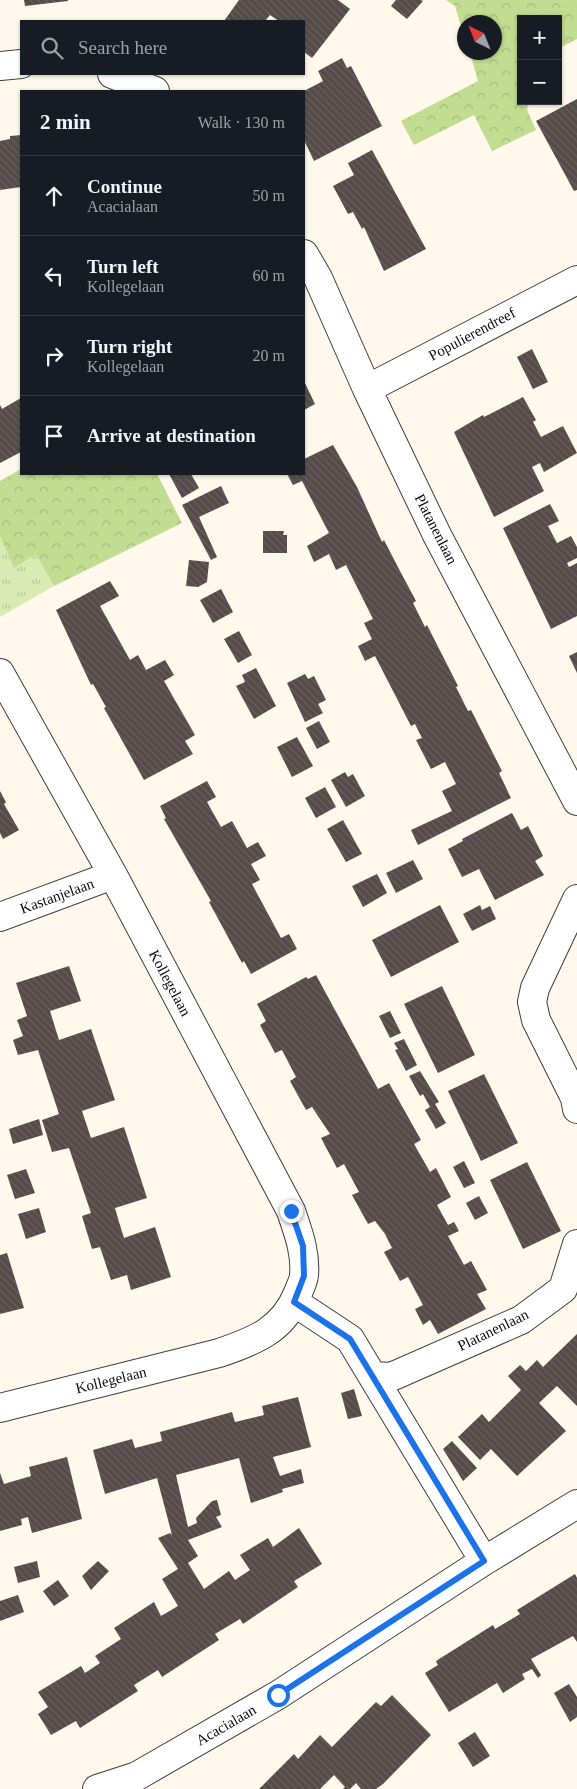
<!DOCTYPE html>
<html lang="en">
<head>
<meta charset="utf-8">
<style>
  :root { --surface:#171b24; --page:#20242c; --text:#f1f3f6; --muted:#9ea1a6; --line:#363941 }
  body { margin:0; font-family:Georgia,serif; background:var(--page); color:var(--text) }
  .controls { position:absolute; right:15px; top:15px; display:grid; overflow:hidden; border-radius:0px; box-shadow:0 1px 4px #0004 }
  .controls button { width:45px; height:45px; display:grid; place-items:center; padding:0; border:0; border-bottom:1px solid var(--line); background:var(--surface); color:var(--text); font:25px sans-serif }
  .compass { position:absolute; left:457px; top:15px; width:45px; height:45px; border-radius:50%; background:var(--surface); box-shadow:0 1px 4px #0004; rotate:317deg }
  .stop { position:absolute; width:15px; height:15px; margin:-11px; border:4px solid #1a73e8; border-radius:50%; background:#fff }
  .stop.end { background:#1a73e8; border-color:#fff; box-shadow:0 1px 5px #0008 }
  .list { margin:0; padding:0; list-style:none }
  h2 { display:flex; justify-content:space-between; align-items:center; height:65px; margin:0; padding:0 20px; font-size:21px }
  h2 small { font-size:16px; font-weight:400; color:var(--muted) }
  .list li { display:grid; grid-template-columns:32px 1fr auto; gap:15px; align-items:center; box-sizing:border-box; height:80px; padding:0 20px; border-top:1px solid var(--line) }
  .list b { display:block; font-size:19px; white-space:nowrap }
  .list p { margin:0; font-size:16px; white-space:nowrap; color:var(--muted) }
  .list em { font-size:16px; font-style:normal; color:var(--muted) }
  .icon { flex:none; width:28px; height:28px; fill:none; stroke:currentColor; stroke-width:2; stroke-linecap:round; stroke-linejoin:round }
  .map { position:relative; flex:none; width:577px; height:1789px; overflow:hidden }
  .search { position:absolute; background:var(--surface); box-shadow:0 1px 4px #0004; left:20px; top:20px; width:285px; height:55px; display:flex; align-items:center; gap:12px; box-sizing:border-box; padding:0 18px; border-radius:0px; color:var(--muted); font-size:19px }
  .panel { position:absolute; background:var(--surface); box-shadow:0 1px 4px #0004; left:20px; top:90px; width:285px; height:385px; border-radius:0px }
  .map>svg:first-child { display:block }
  .grass { fill:url(#grass-tufts) }
  .forest { fill:url(#forest-crowns) }
  .building { fill:url(#building-back-hatch) }
  .lines { fill:none; stroke-linecap:round; stroke-linejoin:round }
  .minor-casing { stroke:#3f3f3f; stroke-width:30 }
  .minor { stroke:#fff; stroke-width:28 }
  .route { stroke:#1a73e8; stroke-width:6 }
  .labels { text-anchor:middle; dominant-baseline:central; stroke-width:5; stroke-linejoin:round; paint-order:stroke }
  .street-label { font-size:15px; fill:#0c0c0c; stroke:#fff }
</style>
</head>
<body>
<div class="map">
<svg width="577" height="1789" viewBox="0 0 577 1789">
  <defs>
    <pattern id="grass-tufts" width="24" height="20" patternUnits="userSpaceOnUse" patternTransform="scale(1.25)"><rect width="24" height="20" fill="#d9ebb3"/><path d="M3 7l-1-3M5 7V3M7 7l1-3M15 17l-1-3M17 17v-4M19 17l1-3" fill="none" stroke="#b9c899"/></pattern>
    <pattern id="forest-crowns" width="20" height="18" patternUnits="userSpaceOnUse" patternTransform="scale(1.25)"><rect width="20" height="18" fill="#c0dd91"/><path d="M2 6a3 3 0 1 1 6 0M12 15a3 3 0 1 1 6 0" fill="none" stroke="#a4bc7c"/></pattern>
    <pattern id="building-back-hatch" width="6" height="6" patternUnits="userSpaceOnUse" patternTransform="scale(1.25)"><rect width="6" height="6" fill="#554b48"/><path d="M-1 5l2 2M0 0l6 6M5-1l2 2" fill="none" stroke="#68605e"/></pattern>
  </defs>
  <rect width="100%" height="100%" fill="#fff8eb"/>
  <path class="grass" d="M 0,536 L 14,568 L 36,554 L 54,586 L 0,617 Z"/>
  <path class="forest" d="M 446,0 L 577,0 L 577,39 L 558,49 L 558,19 L 521,19 L 521,101 L 529,101 L 527,110 L 536,130 L 492,151 L 474,115 L 414,145 L 401,121 L 478,81 L 470,53 L 494,52 L 494,22 L 464,22 L 464,36 L 455,6 Z
    M 21,469 L 21,474 L 157,474 L 182,523 L 54,586 L 36,554 L 14,568 L 0,536 L 0,481 Z"/>
  <path class="building" d="M 24,0 L 68,0 L 68,1 L 25,6 Z
    M 239,0 L 338,0 L 350,9 L 312,58 L 304,52 L 304,21 L 279,21 L 270,15 L 265,21 L 224,21 Z
    M 396,0 L 421,0 L 423,1 L 407,19 L 391,6 Z
    M 342,58 L 347,68 L 351,66 L 382,126 L 314,161 L 304,140 L 304,91 L 323,81 L 318,71 Z
    M 577,99 L 577,190 L 574,191 L 536,121 Z
    M 21,135 L 21,187 L 0,190 L 0,141 L 10,139 L 10,136 Z
    M 372,150 L 426,249 L 384,271 L 364,227 L 362,229 L 353,212 L 348,214 L 333,186 L 354,175 L 348,163 Z
    M 532,349 L 548,382 L 533,389 L 517,357 Z
    M 304,381 L 315,404 L 304,410 Z
    M 523,397 L 536,420 L 533,422 L 541,437 L 563,426 L 577,453 L 544,472 L 540,463 L 532,467 L 544,491 L 494,517 L 454,432 L 483,415 L 484,417 Z
    M 21,398 L 21,452 L 0,463 L 0,405 L 2,409 Z
    M 333,445 L 357,487 L 382,542 L 384,540 L 400,571 L 416,601 L 413,603 L 425,627 L 427,625 L 458,686 L 456,687 L 468,711 L 471,710 L 502,771 L 499,773 L 511,798 L 418,845 L 411,830 L 452,811 L 442,791 L 456,784 L 445,762 L 431,769 L 416,740 L 422,738 L 415,724 L 411,726 L 375,656 L 365,661 L 358,646 L 372,639 L 364,623 L 373,619 L 346,565 L 336,570 L 329,554 L 314,562 L 307,546 L 329,533 L 302,481 L 293,485 L 287,474 L 304,474 L 304,459 Z
    M 169,474 L 191,474 L 199,488 L 182,498 Z
    M 221,486 L 229,503 L 199,517 L 217,557 L 211,560 L 182,505 Z
    M 550,504 L 559,521 L 548,526 L 557,543 L 571,536 L 577,547 L 577,558 L 567,563 L 569,567 L 577,563 L 577,616 L 551,629 L 503,528 Z
    M 263,531 L 284,531 L 283,535 L 287,535 L 287,553 L 263,553 Z
    M 189,560 L 209,562 L 207,582 L 198,587 L 186,586 Z
    M 110,581 L 119,596 L 100,606 L 130,660 L 138,655 L 146,670 L 165,660 L 174,675 L 164,681 L 195,735 L 185,741 L 193,754 L 144,780 L 104,708 L 106,707 L 93,684 L 91,685 L 56,610 Z
    M 221,589 L 233,612 L 213,623 L 200,600 Z
    M 239,631 L 252,655 L 238,663 L 224,639 Z
    M 577,652 L 577,673 L 569,656 Z
    M 256,668 L 276,706 L 254,719 L 236,686 L 245,682 L 242,675 Z
    M 305,674 L 308,679 L 314,676 L 326,700 L 318,704 L 323,713 L 305,722 L 287,683 Z
    M 319,721 L 330,742 L 317,749 L 306,728 Z
    M 297,737 L 313,766 L 292,777 L 277,747 Z
    M 345,772 L 348,777 L 353,774 L 365,796 L 346,807 L 331,780 Z
    M 207,781 L 216,797 L 207,802 L 221,827 L 232,821 L 247,848 L 258,842 L 266,856 L 251,864 L 260,880 L 252,884 L 281,938 L 289,934 L 297,949 L 251,974 L 244,961 L 242,963 L 209,902 L 211,901 L 164,819 L 166,818 L 160,806 Z
    M 325,787 L 336,807 L 316,818 L 305,798 Z
    M 0,791 L 6,802 L 4,804 L 19,830 L 3,839 L 0,833 Z
    M 512,813 L 521,830 L 528,826 L 543,856 L 535,861 L 544,875 L 495,900 L 479,869 L 462,877 L 448,849 L 463,841 L 462,839 Z
    M 343,820 L 362,854 L 346,862 L 327,829 Z
    M 413,860 L 423,879 L 396,893 L 386,873 Z
    M 377,874 L 387,893 L 363,907 L 352,886 Z
    M 440,905 L 459,942 L 391,977 L 372,940 Z
    M 480,905 L 482,910 L 490,906 L 496,919 L 472,931 L 463,914 Z
    M 69,966 L 81,1001 L 50,1011 L 59,1040 L 91,1029 L 115,1100 L 82,1111 L 91,1138 L 124,1127 L 147,1198 L 115,1208 L 119,1222 L 124,1238 L 155,1227 L 171,1277 L 131,1290 L 127,1275 L 111,1280 L 100,1247 L 92,1249 L 82,1216 L 91,1213 L 69,1148 L 52,1152 L 42,1120 L 59,1114 L 38,1050 L 18,1055 L 13,1040 L 23,1036 L 17,1020 L 27,1016 L 16,983 Z
    M 316,975 L 378,1089 L 389,1083 L 421,1140 L 414,1144 L 430,1172 L 436,1168 L 451,1197 L 437,1205 L 448,1225 L 454,1222 L 459,1231 L 448,1236 L 464,1265 L 471,1261 L 487,1290 L 477,1294 L 486,1309 L 438,1334 L 430,1320 L 423,1325 L 415,1309 L 423,1305 L 408,1277 L 400,1281 L 384,1252 L 392,1248 L 385,1234 L 375,1221 L 368,1224 L 352,1195 L 359,1192 L 344,1164 L 337,1168 L 321,1138 L 330,1134 L 312,1107 L 306,1110 L 290,1081 L 296,1077 L 282,1050 L 275,1053 L 260,1025 L 266,1021 L 257,1004 L 306,977 L 308,979 Z
    M 442,986 L 475,1055 L 438,1073 L 404,1004 Z
    M 390,1011 L 401,1033 L 390,1038 L 379,1016 Z
    M 404,1039 L 417,1065 L 406,1071 L 395,1050 L 398,1049 L 394,1043 Z
    M 420,1071 L 439,1102 L 435,1104 L 446,1123 L 436,1129 L 425,1110 L 430,1107 L 423,1094 L 420,1096 L 409,1076 Z
    M 484,1074 L 518,1143 L 481,1161 L 448,1091 Z
    M 39,1119 L 43,1135 L 13,1144 L 9,1129 Z
    M 464,1161 L 475,1183 L 464,1188 L 453,1167 Z
    M 527,1162 L 561,1231 L 523,1249 L 490,1180 Z
    M 26,1169 L 35,1193 L 15,1199 L 7,1175 Z
    M 479,1196 L 488,1213 L 475,1220 L 466,1203 Z
    M 39,1208 L 46,1232 L 26,1239 L 18,1214 Z
    M 7,1253 L 24,1308 L 0,1314 L 0,1255 Z
    M 577,1334 L 577,1406 L 557,1386 L 539,1403 L 566,1431 L 517,1476 L 491,1449 L 480,1460 L 458,1437 L 482,1414 L 489,1422 L 521,1390 L 508,1376 L 520,1365 L 526,1371 L 537,1360 L 543,1367 Z
    M 354,1389 L 362,1416 L 348,1419 L 341,1393 Z
    M 298,1397 L 311,1447 L 273,1457 L 280,1476 L 301,1469 L 304,1483 L 282,1489 L 283,1492 L 251,1503 L 239,1458 L 176,1475 L 188,1527 L 197,1523 L 196,1518 L 212,1501 L 217,1500 L 221,1515 L 216,1517 L 222,1527 L 188,1540 L 198,1556 L 188,1563 L 204,1589 L 229,1571 L 235,1580 L 250,1570 L 240,1555 L 268,1538 L 273,1547 L 299,1528 L 322,1564 L 294,1581 L 298,1587 L 243,1624 L 240,1619 L 215,1634 L 219,1640 L 162,1677 L 158,1670 L 134,1685 L 138,1691 L 80,1728 L 76,1721 L 51,1735 L 38,1714 L 48,1707 L 38,1692 L 81,1666 L 85,1673 L 100,1663 L 95,1656 L 121,1639 L 114,1628 L 154,1602 L 161,1616 L 178,1606 L 162,1579 L 178,1569 L 158,1538 L 170,1533 L 172,1535 L 157,1478 L 105,1494 L 93,1450 L 132,1439 L 135,1448 L 162,1441 L 160,1432 L 232,1412 L 235,1422 L 264,1415 L 262,1406 Z
    M 452,1441 L 477,1468 L 463,1481 L 443,1449 Z
    M 67,1457 L 82,1519 L 32,1533 L 28,1517 L 21,1519 L 22,1525 L 0,1531 L 0,1473 L 4,1484 L 31,1476 L 29,1467 Z
    M 37,1561 L 40,1577 L 18,1583 L 14,1567 Z
    M 98,1561 L 109,1571 L 91,1590 L 82,1576 Z
    M 575,1574 L 577,1578 L 577,1642 L 573,1636 L 531,1659 L 541,1675 L 538,1678 L 532,1669 L 522,1674 L 525,1679 L 503,1693 L 497,1683 L 449,1712 L 425,1673 L 438,1665 L 436,1661 L 493,1625 L 495,1629 L 520,1614 L 517,1610 Z
    M 58,1580 L 69,1596 L 54,1606 L 43,1591 Z
    M 18,1595 L 24,1612 L 0,1621 L 0,1601 Z
    M 569,1684 L 577,1697 L 577,1717 L 570,1722 L 554,1693 Z
    M 392,1695 L 431,1735 L 383,1784 L 376,1789 L 361,1789 L 356,1783 L 350,1789 L 343,1789 L 345,1787 L 334,1775 L 320,1789 L 259,1789 L 294,1754 L 298,1759 L 320,1735 L 332,1747 L 376,1702 L 381,1706 Z
    M 475,1732 L 490,1756 L 473,1767 L 458,1743 Z"/>
  <g class="lines">
    <g class="minor-casing">
      <path id="minor" d="M 0,66 L 21,64
        M 112,74 L 155,91
        M 304,254 L 318,278 L 367,389 L 437,535 L 577,801
        M 367,389 L 577,280
        M 0,673 L 113,875 L 291,1211 C 298,1232 306,1252 304,1275 C 304,1280 300,1287 298,1293 C 283,1330 255,1341 219,1353 L 0,1408
        M 577,899 L 535,988 L 532,1002 L 536,1020 L 575,1098 L 577,1109
        M 0,917 L 113,875
        M 294,1302 L 350,1339 L 484,1561
        M 374,1376 L 391,1377 L 521,1320 L 563,1289 L 577,1244
        M 97,1789 L 137,1776 L 278,1695 L 484,1561 L 577,1504"/>
    </g>
    <use href="#minor" class="minor"/>
  </g>
  <g class="lines">
    <path class="route" d="M 278,1695 L 484,1561 L 350,1339 L 294,1302 L 304,1276 L 303,1246 L 291,1211"/>
  </g>
  <g class="labels">
    <g class="street-label">
      <text transform="translate(472 334) rotate(-28)">Populierendreef</text>
      <text transform="translate(436 529) rotate(63)">Platanenlaan</text>
      <text transform="translate(57 896) rotate(-20)">Kastanjelaan</text>
      <text transform="translate(170 983) rotate(62)">Kollegelaan</text>
      <text transform="translate(493 1330) rotate(-26)">Platanenlaan</text>
      <text transform="translate(111 1380) rotate(-14)">Kollegelaan</text>
      <text transform="translate(226 1725) rotate(-30)">Acacialaan</text>
    </g>
  </g>
</svg>
<div class="controls">
<button>+</button>
<button>−</button>
</div>
<svg class="compass" viewBox="-18 -18 36 36"><path d="M0-13l5 13h-10z" fill="#e53935"/><path d="M0 13l5-13h-10z" fill="#9ea1a6"/></svg>
<div class="stop" style="left:278px;top:1695px"></div>
<div class="stop end" style="left:291px;top:1211px"></div>
<div class="search"><svg class="icon" aria-label="search" viewBox="0 0 24 24"><circle cx="10" cy="10" r="6"/><path d="M15 15l6 6"/></svg>Search here</div>
<section class="panel">
<h2>2 min<small>Walk · 130 m</small></h2>
<ul class="list">
<li><svg class="icon" aria-label="ahead" viewBox="0 0 24 24"><path d="M12 20V5M6 11l6-6 6 6"/></svg><div><b>Continue</b><p>Acacialaan</p></div><em>50 m</em></li>
<li><svg class="icon" aria-label="left" viewBox="0 0 24 24"><path d="M17 20v-9H6M10 6l-5 5 5 5"/></svg><div><b>Turn left</b><p>Kollegelaan</p></div><em>60 m</em></li>
<li><svg class="icon" aria-label="right" viewBox="0 0 24 24"><path d="M7 20v-9h11M14 6l5 5-5 5"/></svg><div><b>Turn right</b><p>Kollegelaan</p></div><em>20 m</em></li>
<li><svg class="icon" aria-label="arrive" viewBox="0 0 24 24"><path d="M6 21V4h12l-3 4 3 4H6"/></svg><div><b>Arrive at destination</b></div></li>
</ul>
</section>
</div>
</body>
</html>
